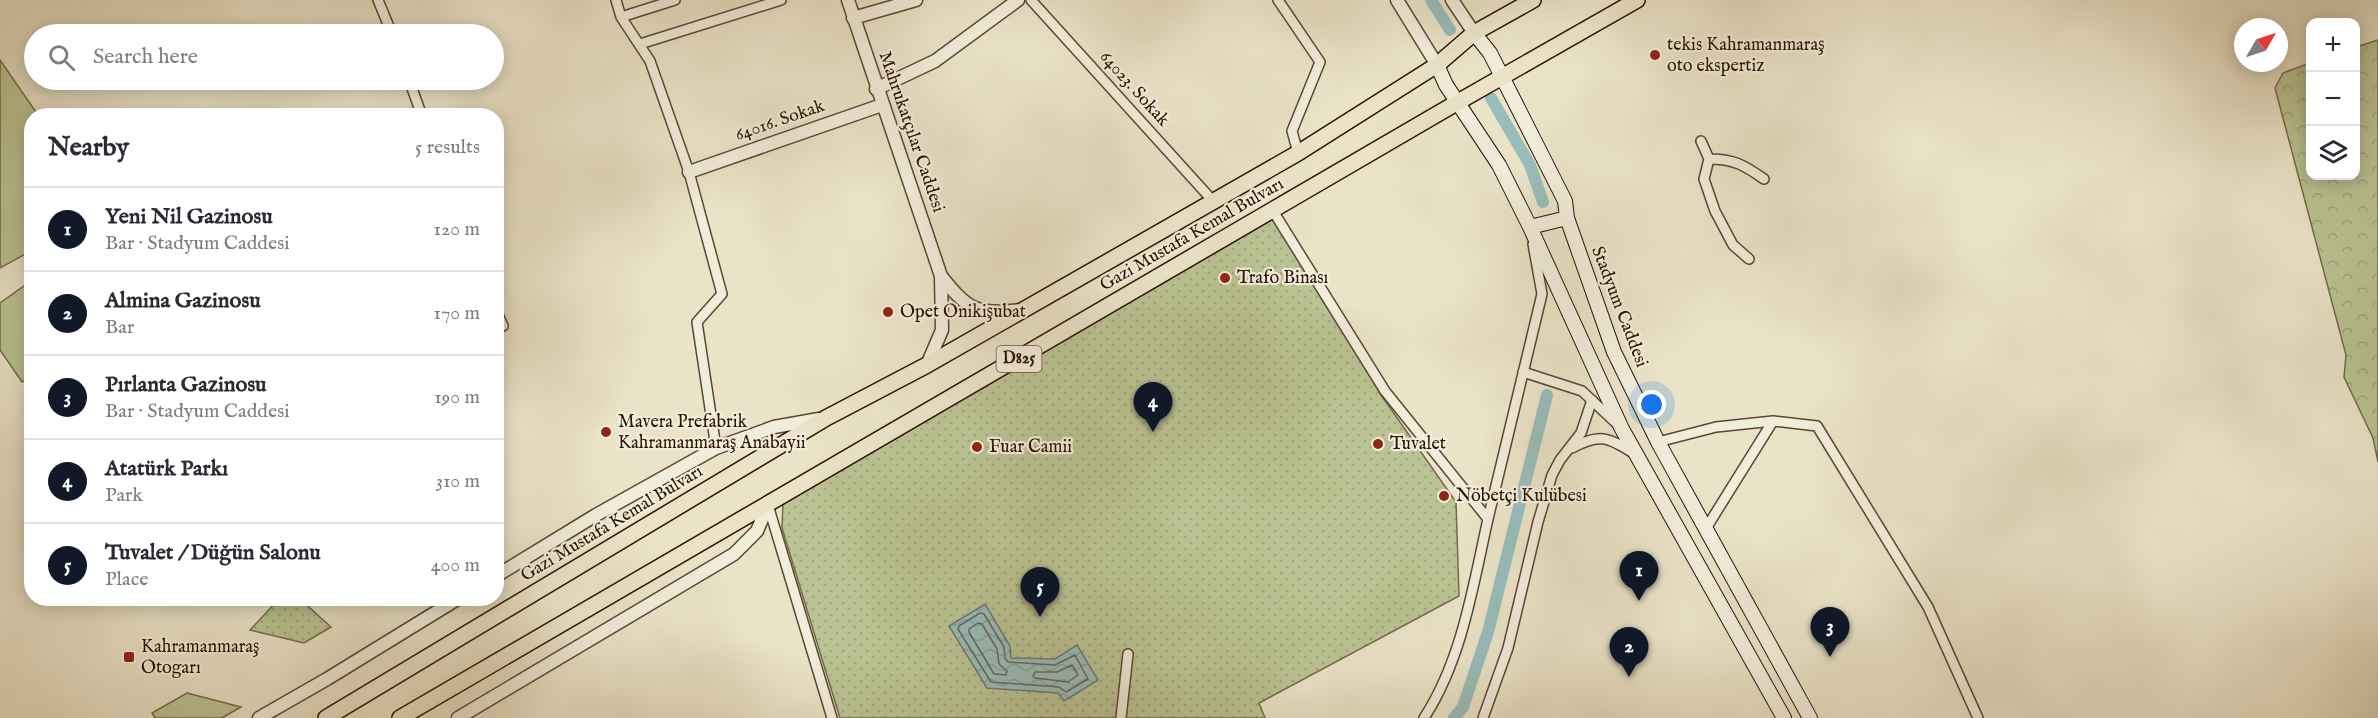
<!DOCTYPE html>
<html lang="en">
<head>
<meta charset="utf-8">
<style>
  :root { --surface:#fff; --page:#f2f2f3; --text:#2b2b33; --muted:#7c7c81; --line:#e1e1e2; --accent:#111827 }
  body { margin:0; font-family:"IM FELL English",serif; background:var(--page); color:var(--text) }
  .controls { position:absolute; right:18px; top:18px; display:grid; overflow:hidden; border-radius:12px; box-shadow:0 3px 15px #0003 }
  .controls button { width:54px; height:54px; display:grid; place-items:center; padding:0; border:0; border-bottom:2px solid var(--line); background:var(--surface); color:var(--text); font:30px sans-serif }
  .compass { position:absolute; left:2234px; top:18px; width:54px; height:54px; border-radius:50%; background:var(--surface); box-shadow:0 3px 15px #0003; rotate:51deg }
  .you { position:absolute; left:1652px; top:405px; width:21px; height:21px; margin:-15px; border:4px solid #fff; border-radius:50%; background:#1a73e8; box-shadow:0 0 0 9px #1a73e833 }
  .badge { display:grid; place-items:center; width:39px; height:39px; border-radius:50%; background:var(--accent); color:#fff; font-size:20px; font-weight:700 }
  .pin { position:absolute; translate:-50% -50px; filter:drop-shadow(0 2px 3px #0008) }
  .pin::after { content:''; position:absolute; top:32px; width:21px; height:18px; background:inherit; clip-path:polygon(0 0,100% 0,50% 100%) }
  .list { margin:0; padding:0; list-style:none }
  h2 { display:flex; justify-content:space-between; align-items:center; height:78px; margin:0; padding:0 24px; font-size:26px }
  h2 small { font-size:20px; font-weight:400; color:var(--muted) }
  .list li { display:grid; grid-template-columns:39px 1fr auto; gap:18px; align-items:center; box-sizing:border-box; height:84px; padding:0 24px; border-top:2px solid var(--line) }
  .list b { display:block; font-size:22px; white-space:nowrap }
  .list p { margin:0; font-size:20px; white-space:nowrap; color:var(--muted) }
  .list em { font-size:20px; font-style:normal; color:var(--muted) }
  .icon { flex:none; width:33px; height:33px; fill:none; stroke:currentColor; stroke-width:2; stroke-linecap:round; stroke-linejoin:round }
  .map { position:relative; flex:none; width:2378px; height:718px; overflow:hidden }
  .search { position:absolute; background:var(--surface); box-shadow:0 3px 15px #0003; left:24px; top:24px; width:480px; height:66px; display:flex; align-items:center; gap:15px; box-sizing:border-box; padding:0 21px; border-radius:33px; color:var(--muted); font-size:22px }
  .panel { position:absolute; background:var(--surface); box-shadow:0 3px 15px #0003; left:24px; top:108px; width:480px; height:498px; border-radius:24px }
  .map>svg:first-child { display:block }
  .grass { fill:#bac393; stroke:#736a4a; stroke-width:1.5 }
  .forest { fill:url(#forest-crowns); stroke:#736a4a; stroke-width:1.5 }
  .park { fill:url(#park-dots); stroke:#736a4a; stroke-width:1.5 }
  .water { fill:url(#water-waves); stroke:#6d7870; stroke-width:1.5 }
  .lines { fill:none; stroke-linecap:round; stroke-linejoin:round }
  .shore { stroke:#62665e; stroke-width:1.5 }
  .canal { stroke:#99bdbb; stroke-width:12 }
  .minor-casing { stroke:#5c4532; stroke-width:12 }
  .tertiary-casing { stroke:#5c4532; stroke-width:15 }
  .secondary-casing { stroke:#2c1000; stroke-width:16 }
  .trunk-casing { stroke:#2c1000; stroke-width:18 }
  .minor { stroke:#f1eddb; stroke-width:9 }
  .tertiary { stroke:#f1eddb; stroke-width:12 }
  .secondary { stroke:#f1eddb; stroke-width:14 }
  .trunk { stroke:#eae3c8; stroke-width:15 }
  .poi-dot { fill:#8f2418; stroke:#f1eddb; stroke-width:2 }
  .labels { text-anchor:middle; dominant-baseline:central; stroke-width:4.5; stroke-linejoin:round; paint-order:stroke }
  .shield { fill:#f1eddb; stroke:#675242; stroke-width:1.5 }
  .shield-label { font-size:16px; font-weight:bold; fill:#2c1000 }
  .poi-label { font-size:18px; fill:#2c1000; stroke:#f1eddb; text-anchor:start }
  .street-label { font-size:18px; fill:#2c1000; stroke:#f1eddb }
</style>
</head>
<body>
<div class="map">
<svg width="2378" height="718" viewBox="0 0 2378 718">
  <defs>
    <pattern id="forest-crowns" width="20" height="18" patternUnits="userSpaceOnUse" patternTransform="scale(1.5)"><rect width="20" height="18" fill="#bac393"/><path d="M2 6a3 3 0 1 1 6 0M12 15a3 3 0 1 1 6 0" fill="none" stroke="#a0a67d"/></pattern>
    <pattern id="park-dots" width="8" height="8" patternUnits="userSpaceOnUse" patternTransform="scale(1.5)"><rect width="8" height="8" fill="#bac393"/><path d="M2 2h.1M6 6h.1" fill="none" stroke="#a0a67d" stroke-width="1.8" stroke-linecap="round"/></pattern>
    <pattern id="water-waves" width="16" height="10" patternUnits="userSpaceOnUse" patternTransform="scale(1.5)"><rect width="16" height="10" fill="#99bdbb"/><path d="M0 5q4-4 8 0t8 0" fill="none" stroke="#84a19f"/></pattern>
  </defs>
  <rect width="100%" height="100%" fill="#eae3c8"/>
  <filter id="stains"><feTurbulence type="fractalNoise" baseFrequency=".00333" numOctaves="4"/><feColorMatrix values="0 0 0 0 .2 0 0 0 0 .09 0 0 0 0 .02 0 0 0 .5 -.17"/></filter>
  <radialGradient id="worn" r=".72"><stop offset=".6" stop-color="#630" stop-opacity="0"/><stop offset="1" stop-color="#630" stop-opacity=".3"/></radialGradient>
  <path class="grass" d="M 0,60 L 38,115 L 32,116 L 31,251 L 0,268 Z
    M 31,281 L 31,376 L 22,382 L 0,350 L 0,303 Z
    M 187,693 L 241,707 L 222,718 L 155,718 L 152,713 Z"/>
  <path class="forest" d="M 2378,40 L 2378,462 L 2373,438 L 2344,377 L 2346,355 L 2275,88 L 2283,73 L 2310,63 L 2310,176 L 2356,176 L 2356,47 Z"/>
  <path class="park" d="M 1273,211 L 1381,395 L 1456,502 L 1459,596 L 1259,703 L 1265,718 L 840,718 L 782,528 L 783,501 Z
    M 280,598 L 300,599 L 331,627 L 304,643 L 250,630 Z"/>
  <path class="water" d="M 985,604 L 1010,646 L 1011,658 L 1055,659 L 1077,645 L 1098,680 L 1064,701 L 1058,693 L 987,688 L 949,626 Z"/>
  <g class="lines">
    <path class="shore" d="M 980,613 L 984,614 L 1004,647 L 1005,658 L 1008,662 L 1055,665 L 1075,655 L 1088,679 L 1066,692 L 1059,687 L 991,682 L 958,629 L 959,626 Z
      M 978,623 L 982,624 L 997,649 L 999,664 L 1007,671 L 1006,675 L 994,674 L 969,632 L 969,629 Z
      M 1072,665 L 1078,675 L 1068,682 L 1035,678 L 1033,676 L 1035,672 L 1057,672 Z"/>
    <path class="canal" d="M 1431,0 L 1450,30
      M 1491,98 L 1530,165 L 1543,202
      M 1454,718 L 1463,707 L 1488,632 L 1547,395"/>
    <g class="minor-casing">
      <path id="minor" d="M 378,0 L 392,34
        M 616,0 L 621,17 L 650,61 L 689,172 L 722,294 L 697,322 L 716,448
        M 1031,0 L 1213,201
        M 1278,0 L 1320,62 L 1292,131 L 1298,153
        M 621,17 L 675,0
        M 640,44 L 781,0
        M 409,80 L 422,116
        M 1701,141 L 1709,159 L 1704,179 L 1715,211 L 1733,245 L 1749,259
        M 1709,159 C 1734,159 1744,165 1764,179
        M 1273,211 L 1385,391 L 1488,519 C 1473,586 1462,660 1424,718
        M 496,310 L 503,326
        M 1523,372 L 1582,391 L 1616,423
        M 1658,442 L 1716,427 L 1773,421 L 1817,426 L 1928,607 L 1978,718
        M 1572,448 C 1599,433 1608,437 1633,453
        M 768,505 L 832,718
        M 1488,519 L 1542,294 L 1533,244
        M 1705,530 L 1773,421
        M 1121,718 L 1128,654
        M 1483,718 L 1508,648 L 1538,522 L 1552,475 L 1560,460 L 1581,433 L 1592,400"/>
    </g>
    <g class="tertiary-casing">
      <path id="tertiary" d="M 848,0 L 941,276 L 942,330 L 927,365
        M 1397,0 L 1437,65
        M 1452,0 L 1474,33
        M 853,18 L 916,0
        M 876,89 L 935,61 L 1018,0
        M 689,172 L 882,105
        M 941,276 C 967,309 977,316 1021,310
        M 496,576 L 596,515 L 716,448 L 774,427 L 819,419
        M 259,718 L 327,679 L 459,598
        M 458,718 L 734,554 L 757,531 L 768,505"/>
    </g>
    <g class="secondary-casing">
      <path id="secondary" d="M 1474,33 L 1490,53 L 1565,201 L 1567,218 L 1614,352 L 1658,442 L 1810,718
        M 1437,65 L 1446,85 L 1499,165 L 1530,227 L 1622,429 L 1784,718
        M 1530,227 L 1567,218"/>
    </g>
    <g class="trunk-casing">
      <path id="trunk" d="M 326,718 L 826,418 L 927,365 L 1298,153 L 1437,65 L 1474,33 L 1533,0
        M 400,718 L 1458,102 L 1637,0"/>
    </g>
    <use href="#minor" class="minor"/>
    <use href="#tertiary" class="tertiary"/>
    <use href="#secondary" class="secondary"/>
    <use href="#trunk" class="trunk"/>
  </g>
  <g class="poi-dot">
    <circle cx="1655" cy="55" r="6"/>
    <circle cx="1225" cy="278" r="6"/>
    <circle cx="888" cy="312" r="6"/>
    <circle cx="606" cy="432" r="6"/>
    <circle cx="1378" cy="444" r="6"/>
    <circle cx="977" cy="447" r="6"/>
    <circle cx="1444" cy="496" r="6"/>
    <rect x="123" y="651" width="12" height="12" rx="3"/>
  </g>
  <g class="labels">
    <rect class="shield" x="996.5" y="346" width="45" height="26" rx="4.5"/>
    <g class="shield-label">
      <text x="1019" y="359">D825</text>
    </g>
    <g class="poi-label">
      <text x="1667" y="45">tekis Kahramanmaraş<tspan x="1667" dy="21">oto ekspertiz</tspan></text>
      <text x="1237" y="278">Trafo Binası</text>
      <text x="900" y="312">Opet Onikişubat</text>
      <text x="618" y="422">Mavera Prefabrik<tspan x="618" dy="21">Kahramanmaraş Anabayii</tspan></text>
      <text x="1390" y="444">Tuvalet</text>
      <text x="989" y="447">Fuar Camii</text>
      <text x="1456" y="496">Nöbetçi Kulübesi</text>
      <text x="141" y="647">Kahramanmaraş<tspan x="141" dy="21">Otogarı</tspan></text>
    </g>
    <g class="street-label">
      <text transform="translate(1134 89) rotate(48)">64023. Sokak</text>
      <text transform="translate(780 121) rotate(-19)">64016. Sokak</text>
      <text transform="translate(911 132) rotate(71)">Mahrukatçılar Caddesi</text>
      <text transform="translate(1192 235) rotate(-30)">Gazi Mustafa Kemal Bulvarı</text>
      <text transform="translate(1619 307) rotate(69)">Stadyum Caddesi</text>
      <text transform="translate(612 524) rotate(-31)">Gazi Mustafa Kemal Bulvarı</text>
    </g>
  </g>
  <rect width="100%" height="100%" filter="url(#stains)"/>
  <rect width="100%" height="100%" fill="url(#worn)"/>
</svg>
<div class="controls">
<button>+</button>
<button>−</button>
<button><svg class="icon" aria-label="layers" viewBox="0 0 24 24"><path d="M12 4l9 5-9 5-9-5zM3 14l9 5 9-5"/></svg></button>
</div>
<svg class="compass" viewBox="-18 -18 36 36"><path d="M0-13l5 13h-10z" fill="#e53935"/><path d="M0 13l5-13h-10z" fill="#7c7c81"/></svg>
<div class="you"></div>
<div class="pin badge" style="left:1639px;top:601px">1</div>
<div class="pin badge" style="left:1629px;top:677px">2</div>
<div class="pin badge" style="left:1830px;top:657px">3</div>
<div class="pin badge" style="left:1153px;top:432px">4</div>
<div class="pin badge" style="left:1040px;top:617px">5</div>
<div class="search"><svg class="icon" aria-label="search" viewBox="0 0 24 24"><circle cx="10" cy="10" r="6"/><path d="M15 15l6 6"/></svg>Search here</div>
<section class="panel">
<h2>Nearby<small>5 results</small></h2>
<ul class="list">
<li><span class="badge">1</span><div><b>Yeni Nil Gazinosu</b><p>Bar · Stadyum Caddesi</p></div><em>120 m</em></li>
<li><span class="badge">2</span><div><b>Almina Gazinosu</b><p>Bar</p></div><em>170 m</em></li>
<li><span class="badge">3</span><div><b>Pırlanta Gazinosu</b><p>Bar · Stadyum Caddesi</p></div><em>190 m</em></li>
<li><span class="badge">4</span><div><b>Atatürk Parkı</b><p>Park</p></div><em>310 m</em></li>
<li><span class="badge">5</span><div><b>Tuvalet / Düğün Salonu</b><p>Place</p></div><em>400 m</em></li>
</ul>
</section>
</div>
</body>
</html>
